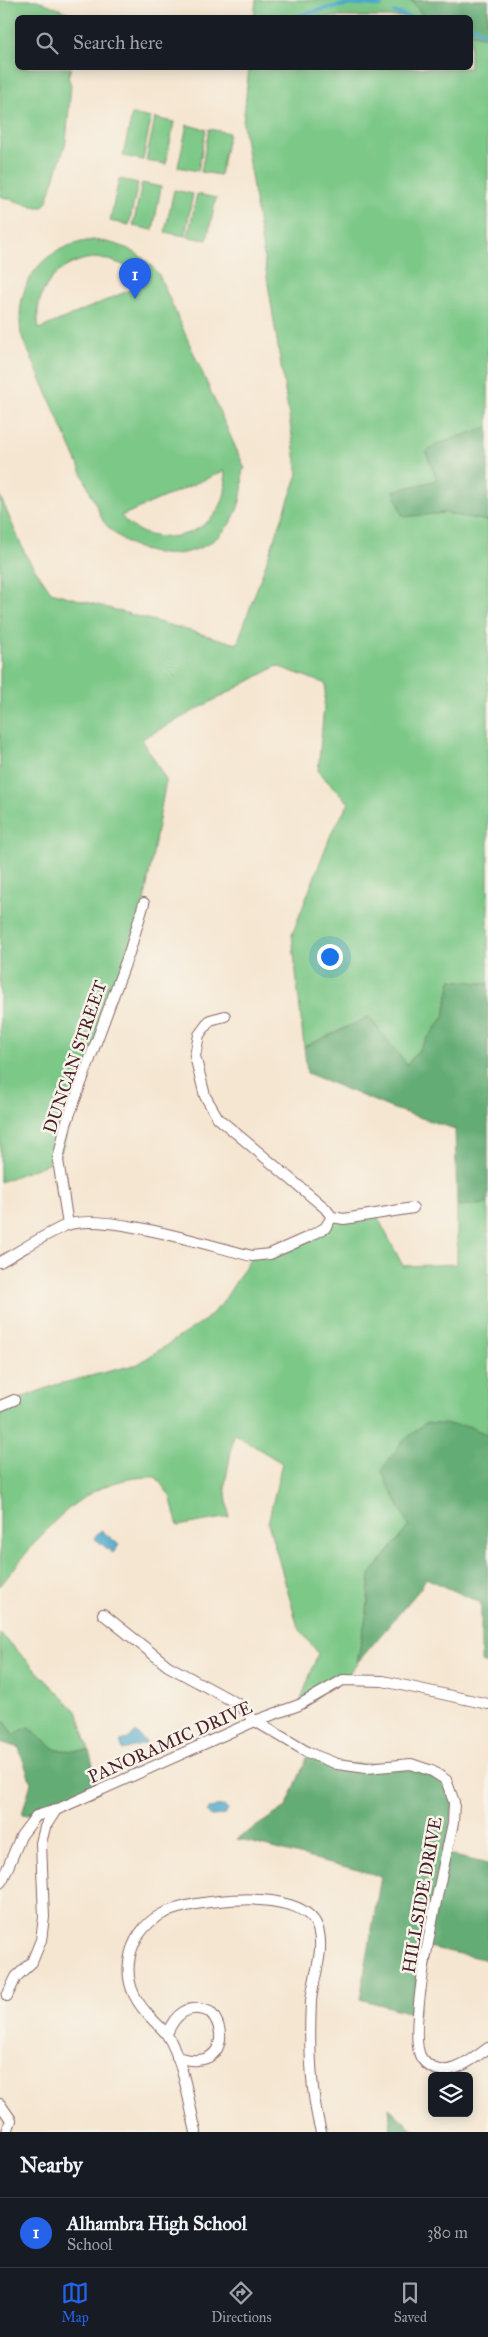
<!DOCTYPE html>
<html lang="en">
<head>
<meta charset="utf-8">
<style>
  :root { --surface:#171b24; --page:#20242c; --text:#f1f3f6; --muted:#9ea1a6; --line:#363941; --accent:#2563eb }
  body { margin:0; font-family:"IM FELL Great Primer",serif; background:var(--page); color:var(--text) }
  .controls { position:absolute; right:15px; bottom:15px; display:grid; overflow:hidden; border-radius:8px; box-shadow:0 2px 12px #0003 }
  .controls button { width:45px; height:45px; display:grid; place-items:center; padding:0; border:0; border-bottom:1px solid var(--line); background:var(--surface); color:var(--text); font:25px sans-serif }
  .you { position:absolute; left:329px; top:956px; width:18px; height:18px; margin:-12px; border:4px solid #fff; border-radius:50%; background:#1a73e8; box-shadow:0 0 0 8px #1a73e833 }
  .badge { display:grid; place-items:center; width:32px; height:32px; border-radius:50%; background:var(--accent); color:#fff; font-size:16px; font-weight:700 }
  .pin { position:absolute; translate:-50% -41px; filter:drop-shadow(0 1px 2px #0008) }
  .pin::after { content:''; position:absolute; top:26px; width:18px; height:15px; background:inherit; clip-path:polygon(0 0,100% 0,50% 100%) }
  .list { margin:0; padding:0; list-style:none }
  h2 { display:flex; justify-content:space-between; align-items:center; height:65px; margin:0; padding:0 20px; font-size:21px }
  h2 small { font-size:16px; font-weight:400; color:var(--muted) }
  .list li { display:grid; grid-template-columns:32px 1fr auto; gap:15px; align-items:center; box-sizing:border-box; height:70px; padding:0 20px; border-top:1px solid var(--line) }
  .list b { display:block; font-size:19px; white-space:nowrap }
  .list p { margin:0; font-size:16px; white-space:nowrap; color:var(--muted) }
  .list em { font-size:16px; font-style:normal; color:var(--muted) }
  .icon { flex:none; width:28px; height:28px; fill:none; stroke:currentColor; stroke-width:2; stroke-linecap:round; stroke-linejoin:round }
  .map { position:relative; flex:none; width:488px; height:2132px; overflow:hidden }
  .search { position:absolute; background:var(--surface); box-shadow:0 2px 12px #0003; left:15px; right:15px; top:15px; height:55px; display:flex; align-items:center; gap:12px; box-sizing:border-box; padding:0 18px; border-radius:8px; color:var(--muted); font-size:19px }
  .sheet { height:135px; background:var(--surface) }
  nav { display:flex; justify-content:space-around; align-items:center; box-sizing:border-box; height:70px; border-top:1px solid var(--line); background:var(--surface); font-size:14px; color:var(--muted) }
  nav a { display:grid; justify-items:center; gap:2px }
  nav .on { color:var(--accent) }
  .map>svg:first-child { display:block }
  .green { fill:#7bc887; stroke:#627459; fill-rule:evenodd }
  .forest { fill:#64ac74; stroke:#576650 }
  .water { fill:#4ba8ca; stroke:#4a647a }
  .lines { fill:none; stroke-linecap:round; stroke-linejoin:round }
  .stream { stroke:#4ba8ca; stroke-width:4 }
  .minor-casing { stroke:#866565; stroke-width:12 }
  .minor { stroke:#fff; stroke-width:10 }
  .labels { text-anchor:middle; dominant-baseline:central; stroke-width:5; stroke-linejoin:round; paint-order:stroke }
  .street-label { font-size:18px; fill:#4a1f2b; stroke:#f7f3e8 }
</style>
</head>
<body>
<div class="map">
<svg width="488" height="2132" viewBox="0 0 488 2132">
  <rect width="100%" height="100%" fill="#f7f3e8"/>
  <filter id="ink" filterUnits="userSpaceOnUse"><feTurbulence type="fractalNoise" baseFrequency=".02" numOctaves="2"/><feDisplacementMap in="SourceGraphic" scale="10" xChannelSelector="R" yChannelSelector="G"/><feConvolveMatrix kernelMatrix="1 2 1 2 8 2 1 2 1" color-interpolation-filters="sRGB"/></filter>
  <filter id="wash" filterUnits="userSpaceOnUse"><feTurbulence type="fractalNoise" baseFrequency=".0096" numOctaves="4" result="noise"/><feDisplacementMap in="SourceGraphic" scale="20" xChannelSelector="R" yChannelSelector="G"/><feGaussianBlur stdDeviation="1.12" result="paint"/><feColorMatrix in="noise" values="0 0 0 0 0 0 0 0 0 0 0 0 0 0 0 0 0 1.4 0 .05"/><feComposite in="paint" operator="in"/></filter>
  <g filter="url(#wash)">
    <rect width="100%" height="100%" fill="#f5e6d1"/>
    <path class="green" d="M 0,0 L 37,0 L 79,17 L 18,18 L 18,68 L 71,68 L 68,77 L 71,85 L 66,142 L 47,201 L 43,207 L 35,207 L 0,196 Z
      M 256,0 L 411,0 L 424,17 L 254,17 Z
      M 488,0 L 488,427 L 440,443 L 437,480 L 395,491 L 403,516 L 445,513 L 488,521 L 488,984 L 451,980 L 444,1017 L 407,1065 L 369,1017 L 304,1047 L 292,935 L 331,834 L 349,803 L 318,772 L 326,684 L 277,666 L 142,739 L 166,780 L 144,903 L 58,1160 L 0,1182 L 0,496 L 26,556 L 51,592 L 237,644 L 298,474 L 243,124 L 249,68 L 470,68 L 470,18 Z
      M 132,114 L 151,118 L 143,160 L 123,156 Z
      M 155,118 L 174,122 L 166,164 L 146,161 Z
      M 187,125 L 206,129 L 198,171 L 178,167 Z
      M 209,129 L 229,133 L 220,175 L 201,172 Z
      M 119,179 L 138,183 L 129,225 L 110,221 Z
      M 142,183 L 161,187 L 153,230 L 133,226 Z
      M 174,190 L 193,194 L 185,236 L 165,232 Z
      M 197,194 L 216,198 L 207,240 L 188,237 Z
      M 93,240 C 121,243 142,252 159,275 L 245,469 L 242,471 C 250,552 154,584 103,521 L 21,334 C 14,283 42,246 93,240 ZM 92,258 C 114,259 132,266 144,284 L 39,329 C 32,292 56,263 92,258 ZM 224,471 C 238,528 157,561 121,516 Z
      M 488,1204 L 488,1435 L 409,1526 L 370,1575 L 367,1612 L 357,1663 L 343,1680 L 299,1705 L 318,1653 L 298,1627 L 268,1523 L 282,1463 L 234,1434 L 225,1485 L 229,1517 L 178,1526 L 170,1496 L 156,1477 C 81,1475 43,1533 0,1586 L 0,1406 L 55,1385 L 138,1364 L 205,1320 L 221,1305 L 252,1256 L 306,1238 L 332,1217 L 376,1214 L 403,1266 L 457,1264 L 457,1206 Z
      M 0,1633 L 78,1713 L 89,1751 L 56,1750 L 29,1727 L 14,1734 L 5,1722 L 0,1722 Z"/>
    <path class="forest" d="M 411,0 L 488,0 L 488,37 L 471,34 L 470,18 L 424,17 Z
      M 488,427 L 488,521 L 445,513 L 403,517 L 394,491 L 437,480 L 426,452 L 440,443 Z
      M 451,980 L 488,984 L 488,1204 L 457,1206 L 455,1129 L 391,1108 L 307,1073 L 304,1047 L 369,1017 L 407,1065 L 444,1017 Z
      M 425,1423 L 469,1426 L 488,1435 L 488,1664 L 481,1662 L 481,1603 L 426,1578 L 420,1589 L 357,1663 L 367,1612 L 370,1575 L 409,1526 L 381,1471 L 402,1442 Z
      M 0,1722 L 5,1722 L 14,1734 L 28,1727 L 56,1750 L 89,1751 L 100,1790 L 36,1816 L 22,1814 L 31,1783 L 19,1748 L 0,1742 Z
      M 309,1753 L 337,1764 L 411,1764 L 446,1780 L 454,1802 L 446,1854 L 488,1864 L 488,1960 L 428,1947 L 418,2015 L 360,1999 L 381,1876 L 237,1839 L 286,1807 Z
      M 389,2108 L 410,2127 L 420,2132 L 391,2132 Z"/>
    <path class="water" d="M 101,1530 L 119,1545 L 113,1553 L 94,1538 Z
      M 136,1732 L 147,1743 L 123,1750 L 120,1741 L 128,1739 Z
      M 224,1806 L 228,1810 L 225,1815 L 211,1816 L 207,1813 L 209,1808 Z"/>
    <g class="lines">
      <path class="stream" d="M 394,12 L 411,18
        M 291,18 C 319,10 353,0 381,6
        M 470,24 L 488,37"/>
    </g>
  </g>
  <g filter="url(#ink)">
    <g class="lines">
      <g class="minor-casing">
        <path id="minor" d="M 332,1217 L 344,1219 L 413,1208
          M 68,1225 L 58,1160 L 66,1124 L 129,953 L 144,903
          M 0,1262 C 20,1251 47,1233 67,1225 C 106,1212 209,1246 252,1256 L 270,1254 L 306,1238 L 325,1228 L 332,1217 L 325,1208 L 218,1118 L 205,1096 L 195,1056 L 199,1035 L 210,1020 L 225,1016
          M 0,1406 L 14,1400
          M 103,1614 L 168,1666 L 238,1704 L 255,1721 L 309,1753 L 337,1764 L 367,1768 L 411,1764 L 432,1771 L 446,1780 L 454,1802 L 453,1823 C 445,1860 403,2035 422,2059 C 441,2084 470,2062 488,2048
          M 0,1883 L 3,1879 L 21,1836 L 36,1816 L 56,1810
          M 7,1996 L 16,1977 L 32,1962 L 41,1940 L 44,1917 L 41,1843 L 45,1827 L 56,1810 L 255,1721 L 299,1705 L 343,1680 L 383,1681 L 488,1704
          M 167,2034 C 175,2014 188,2003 210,2012 C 226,2028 224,2059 197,2060 C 191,2061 184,2059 177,2057
          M 0,2104 L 11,2120 L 7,2132
          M 196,2132 C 189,2103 183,2059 167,2035 C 164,2030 158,2025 154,2021 C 137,2004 126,1987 129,1962 C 131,1942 144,1923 162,1914 C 193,1899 301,1886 317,1926 C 326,1950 313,1977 311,2001 C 309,2043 310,2091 321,2132"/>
      </g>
      <use href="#minor" class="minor"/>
    </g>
  </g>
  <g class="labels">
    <g class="street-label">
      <text transform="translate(75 1057) rotate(-71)">DUNCAN STREET</text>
      <text transform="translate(170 1742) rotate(-24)">PANORAMIC DRIVE</text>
      <text transform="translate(422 1895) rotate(-80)">HILLSIDE DRIVE</text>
    </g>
  </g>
</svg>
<div class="controls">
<button><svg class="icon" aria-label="layers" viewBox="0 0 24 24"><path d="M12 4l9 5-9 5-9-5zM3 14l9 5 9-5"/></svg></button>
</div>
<div class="you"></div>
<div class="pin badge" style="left:135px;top:299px">1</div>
<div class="search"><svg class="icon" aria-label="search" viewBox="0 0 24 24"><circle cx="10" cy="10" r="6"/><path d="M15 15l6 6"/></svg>Search here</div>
</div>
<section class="sheet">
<h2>Nearby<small></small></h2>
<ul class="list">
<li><span class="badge">1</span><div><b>Alhambra High School</b><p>School</p></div><em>380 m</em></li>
</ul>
</section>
<nav>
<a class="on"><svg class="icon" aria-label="map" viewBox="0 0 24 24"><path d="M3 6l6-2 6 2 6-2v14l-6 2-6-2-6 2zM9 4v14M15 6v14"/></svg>Map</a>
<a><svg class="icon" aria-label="directions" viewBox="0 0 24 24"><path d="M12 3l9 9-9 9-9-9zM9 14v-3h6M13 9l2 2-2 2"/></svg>Directions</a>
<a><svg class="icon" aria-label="saved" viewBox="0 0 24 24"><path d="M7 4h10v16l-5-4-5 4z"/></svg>Saved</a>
</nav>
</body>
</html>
